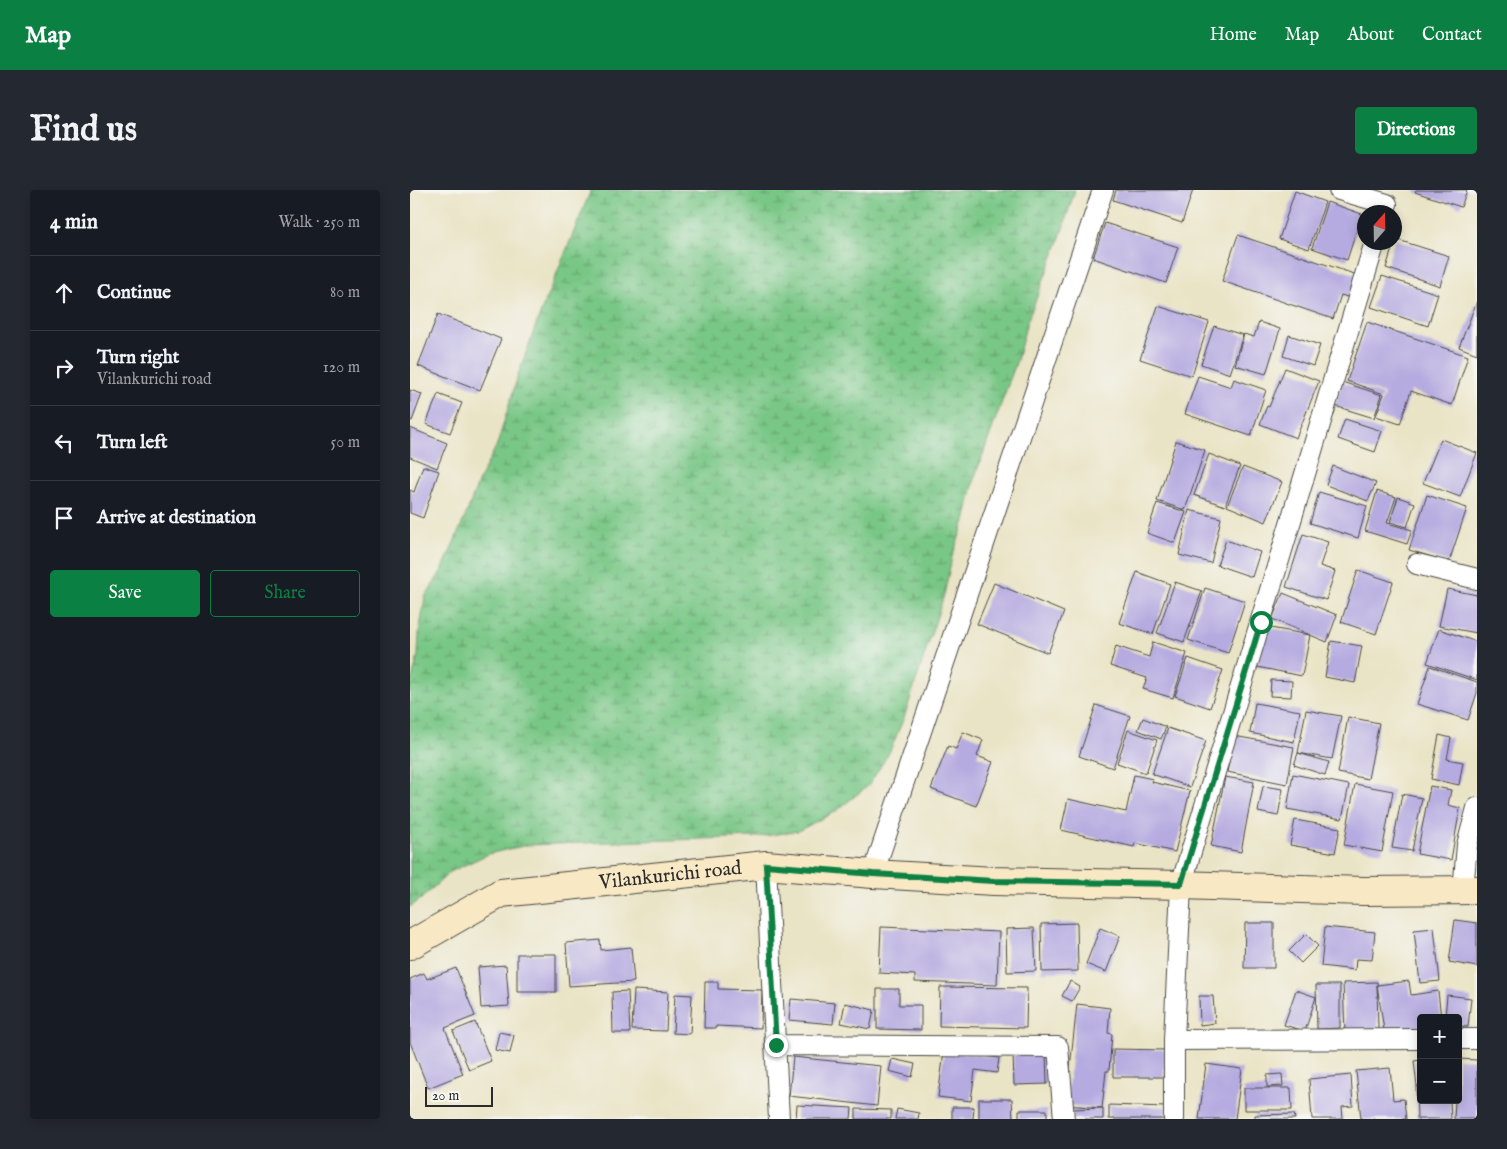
<!DOCTYPE html>
<html lang="en">
<head>
<meta charset="utf-8">
<style>
  :root { --surface:#171b24; --page:#242831; --text:#f1f3f6; --muted:#9ea1a6; --line:#363941; --accent:#0b8043 }
  body { margin:0; font-family:"IM FELL English",serif; background:var(--page); color:var(--text) }
  .controls { position:absolute; right:15px; bottom:15px; display:grid; overflow:hidden; border-radius:5px; box-shadow:0 2px 12px #0003 }
  .controls button { width:45px; height:45px; display:grid; place-items:center; padding:0; border:0; border-bottom:1px solid var(--line); background:var(--surface); color:var(--text); font:25px sans-serif }
  .compass { position:absolute; left:947px; top:15px; width:45px; height:45px; border-radius:50%; background:var(--surface); box-shadow:0 2px 12px #0003; rotate:20deg }
  .scale { position:absolute; left:15px; bottom:12px; width:68px; box-sizing:border-box; padding-left:5px; border:2px solid #2b2b2b; border-top:0; font-size:14px; line-height:18px; white-space:nowrap; color:#2b2b2b; -webkit-text-stroke:4px #f6f6f2; paint-order:stroke }
  .stop { position:absolute; width:15px; height:15px; margin:-11px; border:4px solid #0b8043; border-radius:50%; background:#fff }
  .stop.end { background:#0b8043; border-color:#fff; box-shadow:0 1px 5px #0008 }
  .list { margin:0; padding:0; list-style:none }
  h2 { display:flex; justify-content:space-between; align-items:center; height:65px; margin:0; padding:0 20px; font-size:21px }
  h2 small { font-size:16px; font-weight:400; color:var(--muted) }
  .list li { display:grid; grid-template-columns:32px 1fr auto; gap:15px; align-items:center; box-sizing:border-box; height:75px; padding:0 20px; border-top:1px solid var(--line) }
  .list b { display:block; font-size:19px; white-space:nowrap }
  .list p { margin:0; font-size:16px; white-space:nowrap; color:var(--muted) }
  .list em { font-size:16px; font-style:normal; color:var(--muted) }
  .actions { display:flex; gap:10px; padding:15px 20px }
  .actions a { flex:1; padding:11px 0; border:1px solid var(--accent); border-radius:5px; text-align:center; font-size:18px; color:var(--accent) }
  .actions .main { background:var(--accent); color:#fff }
  .icon { flex:none; width:28px; height:28px; fill:none; stroke:currentColor; stroke-width:2; stroke-linecap:round; stroke-linejoin:round }
  .map { position:relative; flex:none; width:1067px; height:929px; overflow:hidden; border-radius:5px }
  header { display:flex; align-items:center; gap:30px; box-sizing:border-box; height:70px; padding:0 25px; background:var(--accent); color:#fff }
  header strong { font-size:24px }
  nav { display:flex; gap:28px; margin-inline-start:auto; font-size:18px }
  .intro { display:flex; align-items:center; justify-content:space-between; box-sizing:border-box; height:120px; padding:0 30px }
  h1 { margin:0; font-size:35px }
  .button { padding:12px 22px; border-radius:5px; background:var(--accent); color:#fff; font-size:18px; font-weight:700 }
  main { display:flex; gap:30px; padding:0 30px }
  aside { flex:1; background:var(--surface); border-radius:5px; box-shadow:0 2px 12px #0003 }
  .map>svg:first-child { display:block }
  .wetland { fill:url(#wetland-marsh); stroke:#527958 }
  .building { fill:#b5abe0 }
  .lines { fill:none; stroke-linecap:round; stroke-linejoin:round }
  .street-casing { stroke:#484742; stroke-width:22 }
  .secondary-casing { stroke:#484742; stroke-width:30 }
  .street { stroke:#fff; stroke-width:20 }
  .secondary { stroke:#f8e8c3; stroke-width:28 }
  .route { stroke:#0b8043; stroke-width:6 }
  .labels { text-anchor:middle; dominant-baseline:central; stroke-width:4.5; stroke-linejoin:round; paint-order:stroke }
  .street-label { font-size:20px; fill:#2b2b2b; stroke:#f6f6f2 }
</style>
</head>
<body>
<header>
<strong>Map</strong>
<nav><a>Home</a><a>Map</a><a>About</a><a>Contact</a></nav>
</header>
<div class="intro"><h1>Find us</h1><a class="button">Directions</a></div>
<main>
<aside>
<h2>4 min<small>Walk · 250 m</small></h2>
<ul class="list">
<li><svg class="icon" aria-label="ahead" viewBox="0 0 24 24"><path d="M12 20V5M6 11l6-6 6 6"/></svg><div><b>Continue</b></div><em>80 m</em></li>
<li><svg class="icon" aria-label="right" viewBox="0 0 24 24"><path d="M7 20v-9h11M14 6l5 5-5 5"/></svg><div><b>Turn right</b><p>Vilankurichi road</p></div><em>120 m</em></li>
<li><svg class="icon" aria-label="left" viewBox="0 0 24 24"><path d="M17 20v-9H6M10 6l-5 5 5 5"/></svg><div><b>Turn left</b></div><em>50 m</em></li>
<li><svg class="icon" aria-label="arrive" viewBox="0 0 24 24"><path d="M6 21V4h12l-3 4 3 4H6"/></svg><div><b>Arrive at destination</b></div></li>
</ul>
<div class="actions"><a class="main">Save</a><a>Share</a></div>
</aside>
<div class="map">
<svg width="1067" height="929" viewBox="0 0 1067 929">
  <defs>
    <pattern id="wetland-marsh" width="20" height="14" patternUnits="userSpaceOnUse" patternTransform="scale(1.25)"><rect width="20" height="14" fill="#79c786"/><path d="M1 5h8M5 5V1M11 12h8M15 12V8" fill="none" stroke="#63a26e"/></pattern>
  </defs>
  <rect width="100%" height="100%" fill="#f6f6f2"/>
  <filter id="ink" filterUnits="userSpaceOnUse"><feTurbulence type="fractalNoise" baseFrequency=".02" numOctaves="2"/><feDisplacementMap in="SourceGraphic" scale="10" xChannelSelector="R" yChannelSelector="G"/><feConvolveMatrix kernelMatrix="1 2 1 2 8 2 1 2 1" color-interpolation-filters="sRGB"/></filter>
  <filter id="wash" filterUnits="userSpaceOnUse"><feTurbulence type="fractalNoise" baseFrequency=".0096" numOctaves="4" result="noise"/><feDisplacementMap in="SourceGraphic" scale="20" xChannelSelector="R" yChannelSelector="G"/><feGaussianBlur stdDeviation="1.12" result="paint"/><feColorMatrix in="noise" values="0 0 0 0 0 0 0 0 0 0 0 0 0 0 0 0 0 1.4 0 .05"/><feComposite in="paint" operator="in"/></filter>
  <g filter="url(#wash)">
    <rect width="100%" height="100%" fill="#eae4c6"/>
    <path class="wetland" d="M 181,0 L 665,0 L 649,51 L 617,132 L 607,170 L 564,289 L 556,328 L 542,367 L 534,405 L 495,525 L 480,561 L 459,595 L 426,621 L 388,641 L 347,647 L 117,655 L 78,664 L 40,682 L 11,709 L 0,717 L 0,498 L 8,465 L 9,444 L 15,407 L 32,380 L 55,327 L 70,288 L 87,255 L 109,182 L 130,124 Z"/>
    <g id="blocks">
      <path class="building" d="M 706,0 L 783,0 L 772,33 L 703,10 Z
        M 1006,0 L 1057,0 L 1051,17 L 1005,2 Z
        M 885,1 L 915,12 L 899,59 L 869,49 Z
        M 917,12 L 952,24 L 937,70 L 902,58 Z
        M 695,33 L 768,57 L 756,93 L 683,68 Z
        M 828,45 L 950,86 L 943,109 L 931,105 L 923,129 L 812,91 Z
        M 985,49 L 1039,66 L 1030,96 L 976,78 Z
        M 972,86 L 1028,104 L 1018,136 L 961,117 Z
        M 1067,111 L 1067,164 L 1049,157 Z
        M 748,116 L 799,132 L 782,186 L 730,169 Z
        M 28,124 L 91,149 L 70,200 L 8,176 Z
        M 849,132 L 870,139 L 856,184 L 825,175 L 834,144 L 844,147 Z
        M 957,132 L 1058,166 L 1042,215 L 1001,201 L 990,234 L 966,226 L 974,204 L 937,191 Z
        M 804,136 L 833,145 L 820,184 L 791,174 Z
        M 879,145 L 910,155 L 903,176 L 873,166 Z
        M 875,178 L 909,191 L 886,248 L 850,234 L 857,216 L 859,217 Z
        M 788,186 L 821,197 L 824,189 L 856,200 L 841,246 L 775,224 Z
        M 932,192 L 972,205 L 964,228 L 925,216 Z
        M 0,200 L 12,204 L 2,231 L 0,230 Z
        M 28,204 L 52,213 L 40,243 L 16,234 Z
        M 935,229 L 972,241 L 965,262 L 928,249 Z
        M 0,238 L 37,253 L 27,278 L 0,267 Z
        M 1031,249 L 1067,263 L 1050,307 L 1013,293 Z
        M 766,251 L 795,260 L 775,320 L 747,311 Z
        M 799,264 L 830,276 L 815,316 L 784,305 Z
        M 13,276 L 29,281 L 13,328 L 0,323 L 0,300 L 4,302 Z
        M 923,276 L 966,293 L 958,311 L 916,295 Z
        M 833,277 L 872,292 L 856,332 L 817,316 Z
        M 967,301 L 986,307 L 977,333 L 1002,340 L 997,354 L 955,341 Z
        M 909,302 L 957,316 L 948,348 L 900,333 Z
        M 1017,305 L 1057,318 L 1039,372 L 999,360 Z
        M 988,307 L 1005,313 L 997,337 L 980,332 Z
        M 747,313 L 776,322 L 765,353 L 737,343 Z
        M 779,320 L 811,328 L 801,373 L 769,365 Z
        M 893,344 L 918,352 L 910,376 L 925,381 L 916,410 L 876,397 Z
        M 816,350 L 850,362 L 842,387 L 807,375 Z
        M 948,380 L 983,392 L 966,444 L 931,432 Z
        M 727,382 L 760,394 L 743,444 L 709,433 Z
        M 765,392 L 792,401 L 774,452 L 747,443 Z
        M 584,393 L 654,422 L 638,463 L 567,434 Z
        M 795,398 L 835,411 L 818,463 L 778,450 Z
        M 1037,399 L 1067,405 L 1067,443 L 1029,436 Z
        M 873,403 L 927,425 L 917,452 L 862,429 Z
        M 855,437 L 900,445 L 892,486 L 847,477 Z
        M 1029,439 L 1067,452 L 1067,490 L 1017,473 Z
        M 921,451 L 952,456 L 945,493 L 915,487 Z
        M 743,452 L 777,463 L 763,508 L 733,499 L 737,488 L 700,476 L 706,456 L 739,467 Z
        M 778,468 L 813,480 L 800,518 L 765,506 Z
        M 1020,476 L 1067,492 L 1067,503 L 1058,530 L 1007,514 Z
        M 861,490 L 882,491 L 881,507 L 860,506 Z
        M 845,513 L 890,521 L 884,552 L 840,543 Z
        M 686,515 L 720,526 L 703,578 L 669,566 Z
        M 896,520 L 931,526 L 922,569 L 888,563 Z
        M 938,527 L 969,533 L 958,589 L 928,583 Z
        M 733,528 L 756,537 L 751,549 L 728,540 Z
        M 758,538 L 796,551 L 780,597 L 742,584 Z
        M 718,540 L 747,550 L 736,583 L 707,573 Z
        M 553,542 L 573,550 L 567,566 L 583,572 L 566,616 L 521,599 L 538,556 L 546,559 Z
        M 1029,545 L 1041,548 L 1037,569 L 1053,572 L 1049,595 L 1021,589 Z
        M 824,546 L 884,557 L 877,594 L 817,582 Z
        M 888,563 L 919,572 L 915,585 L 884,575 Z
        M 883,584 L 939,595 L 932,629 L 877,619 Z
        M 724,585 L 743,589 L 742,592 L 780,601 L 765,662 L 725,653 L 724,657 L 651,640 L 658,609 L 716,622 Z
        M 815,587 L 844,592 L 831,662 L 801,656 Z
        M 945,594 L 983,601 L 972,662 L 934,655 Z
        M 853,596 L 873,599 L 868,626 L 848,622 Z
        M 1020,596 L 1041,600 L 1038,615 L 1050,618 L 1041,670 L 1007,664 Z
        M 992,604 L 1012,608 L 1002,661 L 982,658 Z
        M 885,630 L 930,638 L 925,663 L 880,655 Z
        M 1045,730 L 1067,733 L 1067,777 L 1039,772 Z
        M 667,733 L 668,781 L 632,782 L 631,734 Z
        M 835,733 L 864,733 L 864,778 L 834,778 Z
        M 471,737 L 589,742 L 587,795 L 505,792 L 505,785 L 469,783 Z
        M 915,737 L 965,742 L 962,770 L 946,769 L 945,780 L 911,776 Z
        M 624,738 L 626,781 L 597,782 L 596,739 Z
        M 690,738 L 710,746 L 696,782 L 676,774 Z
        M 1024,738 L 1030,791 L 1010,793 L 1004,740 Z
        M 896,744 L 908,756 L 891,773 L 879,761 Z
        M 190,750 L 191,760 L 221,757 L 224,792 L 159,796 L 156,753 Z
        M 107,764 L 146,764 L 146,802 L 107,802 Z
        M 96,775 L 99,816 L 71,818 L 68,777 Z
        M 46,778 L 65,826 L 35,838 L 53,884 L 18,898 L 0,852 L 0,789 L 14,783 L 17,789 Z
        M 660,791 L 670,797 L 662,811 L 652,806 Z
        M 999,791 L 1001,805 L 1028,801 L 1031,828 L 1011,828 L 1011,841 L 975,846 L 967,795 Z
        M 295,792 L 308,792 L 308,799 L 352,800 L 351,838 L 306,836 L 306,838 L 294,838 Z
        M 967,792 L 968,840 L 935,842 L 933,793 Z
        M 906,795 L 930,795 L 930,838 L 907,839 Z
        M 530,797 L 617,798 L 616,838 L 529,836 Z
        M 467,799 L 489,799 L 489,815 L 511,815 L 511,840 L 467,839 Z
        M 224,800 L 258,802 L 256,841 L 222,840 Z
        M 886,800 L 906,807 L 895,841 L 874,835 Z
        M 218,801 L 220,843 L 203,843 L 202,802 Z
        M 265,804 L 282,805 L 280,844 L 263,843 Z
        M 1037,805 L 1061,808 L 1058,837 L 1048,836 L 1048,828 L 1035,828 Z
        M 789,806 L 803,806 L 805,833 L 790,835 Z
        M 381,809 L 425,813 L 423,834 L 379,830 Z
        M 435,813 L 464,820 L 460,839 L 431,833 Z
        M 667,814 L 700,818 L 698,843 L 702,844 L 699,881 L 696,881 L 692,918 L 656,915 Z
        M 65,832 L 81,871 L 59,880 L 43,841 Z
        M 89,842 L 104,845 L 100,863 L 85,860 Z
        M 703,859 L 755,860 L 754,887 L 703,887 Z
        M 534,861 L 589,868 L 587,883 L 565,880 L 561,911 L 528,907 Z
        M 636,863 L 637,894 L 604,895 L 603,864 Z
        M 383,867 L 471,876 L 467,916 L 379,906 Z
        M 482,869 L 505,874 L 502,887 L 479,881 Z
        M 1048,869 L 1067,870 L 1067,929 L 1044,929 L 1045,910 L 1048,910 Z
        M 1011,870 L 1011,895 L 1007,896 L 1004,871 Z
        M 796,874 L 832,879 L 825,929 L 789,929 Z
        M 980,878 L 983,910 L 994,909 L 996,929 L 951,929 L 946,881 Z
        M 872,884 L 873,896 L 857,897 L 857,885 Z
        M 941,885 L 943,916 L 932,917 L 933,929 L 902,929 L 899,889 Z
        M 1011,896 L 1011,910 L 1040,910 L 1041,929 L 1007,929 L 1006,897 Z
        M 834,898 L 881,898 L 882,920 L 834,920 Z
        M 569,909 L 602,909 L 603,929 L 569,929 Z
        M 387,915 L 442,918 L 441,929 L 386,929 Z
        M 699,915 L 756,917 L 755,929 L 699,929 Z
        M 542,917 L 564,917 L 563,929 L 542,929 Z
        M 693,918 L 693,929 L 663,929 L 662,919 Z
        M 446,919 L 481,920 L 481,929 L 446,929 Z
        M 487,919 L 509,923 L 508,929 L 485,929 Z
        M 609,920 L 637,920 L 637,929 L 609,929 Z
        M 884,924 L 885,929 L 845,929 L 845,925 Z"/>
    </g>
  </g>
  <g filter="url(#ink)">
    <use href="#blocks" fill-opacity="0" stroke="#484742" stroke-width="1"/>
    <g class="lines">
      <g class="street-casing">
        <path id="street" d="M 929,0 L 977,14
          M 1007,374 L 1067,389
          M 356,675 L 369,929
          M 463,684 L 693,0
          M 1053,701 L 1057,655 L 1067,618
          M 1048,849 L 1067,849
          M 764,850 L 1011,849
          M 366,855 L 648,857 L 654,929
          M 764,929 L 764,850 L 771,695 L 965,52"/>
      </g>
      <g class="secondary-casing">
        <g id="secondary">
          <path id="s1" d="M 0,755 L 91,703 L 356,675 L 463,684 L 584,691 L 771,695 L 953,701 L 1067,700"/>
        </g>
      </g>
      <use href="#street" class="street"/>
      <use href="#secondary" class="secondary"/>
    </g>
  </g>
  <g class="lines" filter="url(#ink)">
    <path class="route" d="M 366,855 L 356,675 L 463,684 L 584,691 L 771,694 L 851,432"/>
  </g>
  <g class="labels">
    <g class="street-label">
      <text stroke="none"><textPath href="#s1" startOffset="275">Vilankurichi road</textPath></text>
    </g>
  </g>
</svg>
<div class="controls">
<button>+</button>
<button>−</button>
</div>
<svg class="compass" viewBox="-18 -18 36 36"><path d="M0-13l5 13h-10z" fill="#e53935"/><path d="M0 13l5-13h-10z" fill="#9ea1a6"/></svg>
<div class="scale">20 m</div>
<div class="stop" style="left:851px;top:432px"></div>
<div class="stop end" style="left:366px;top:855px"></div>
</div>
</main>
</body>
</html>
